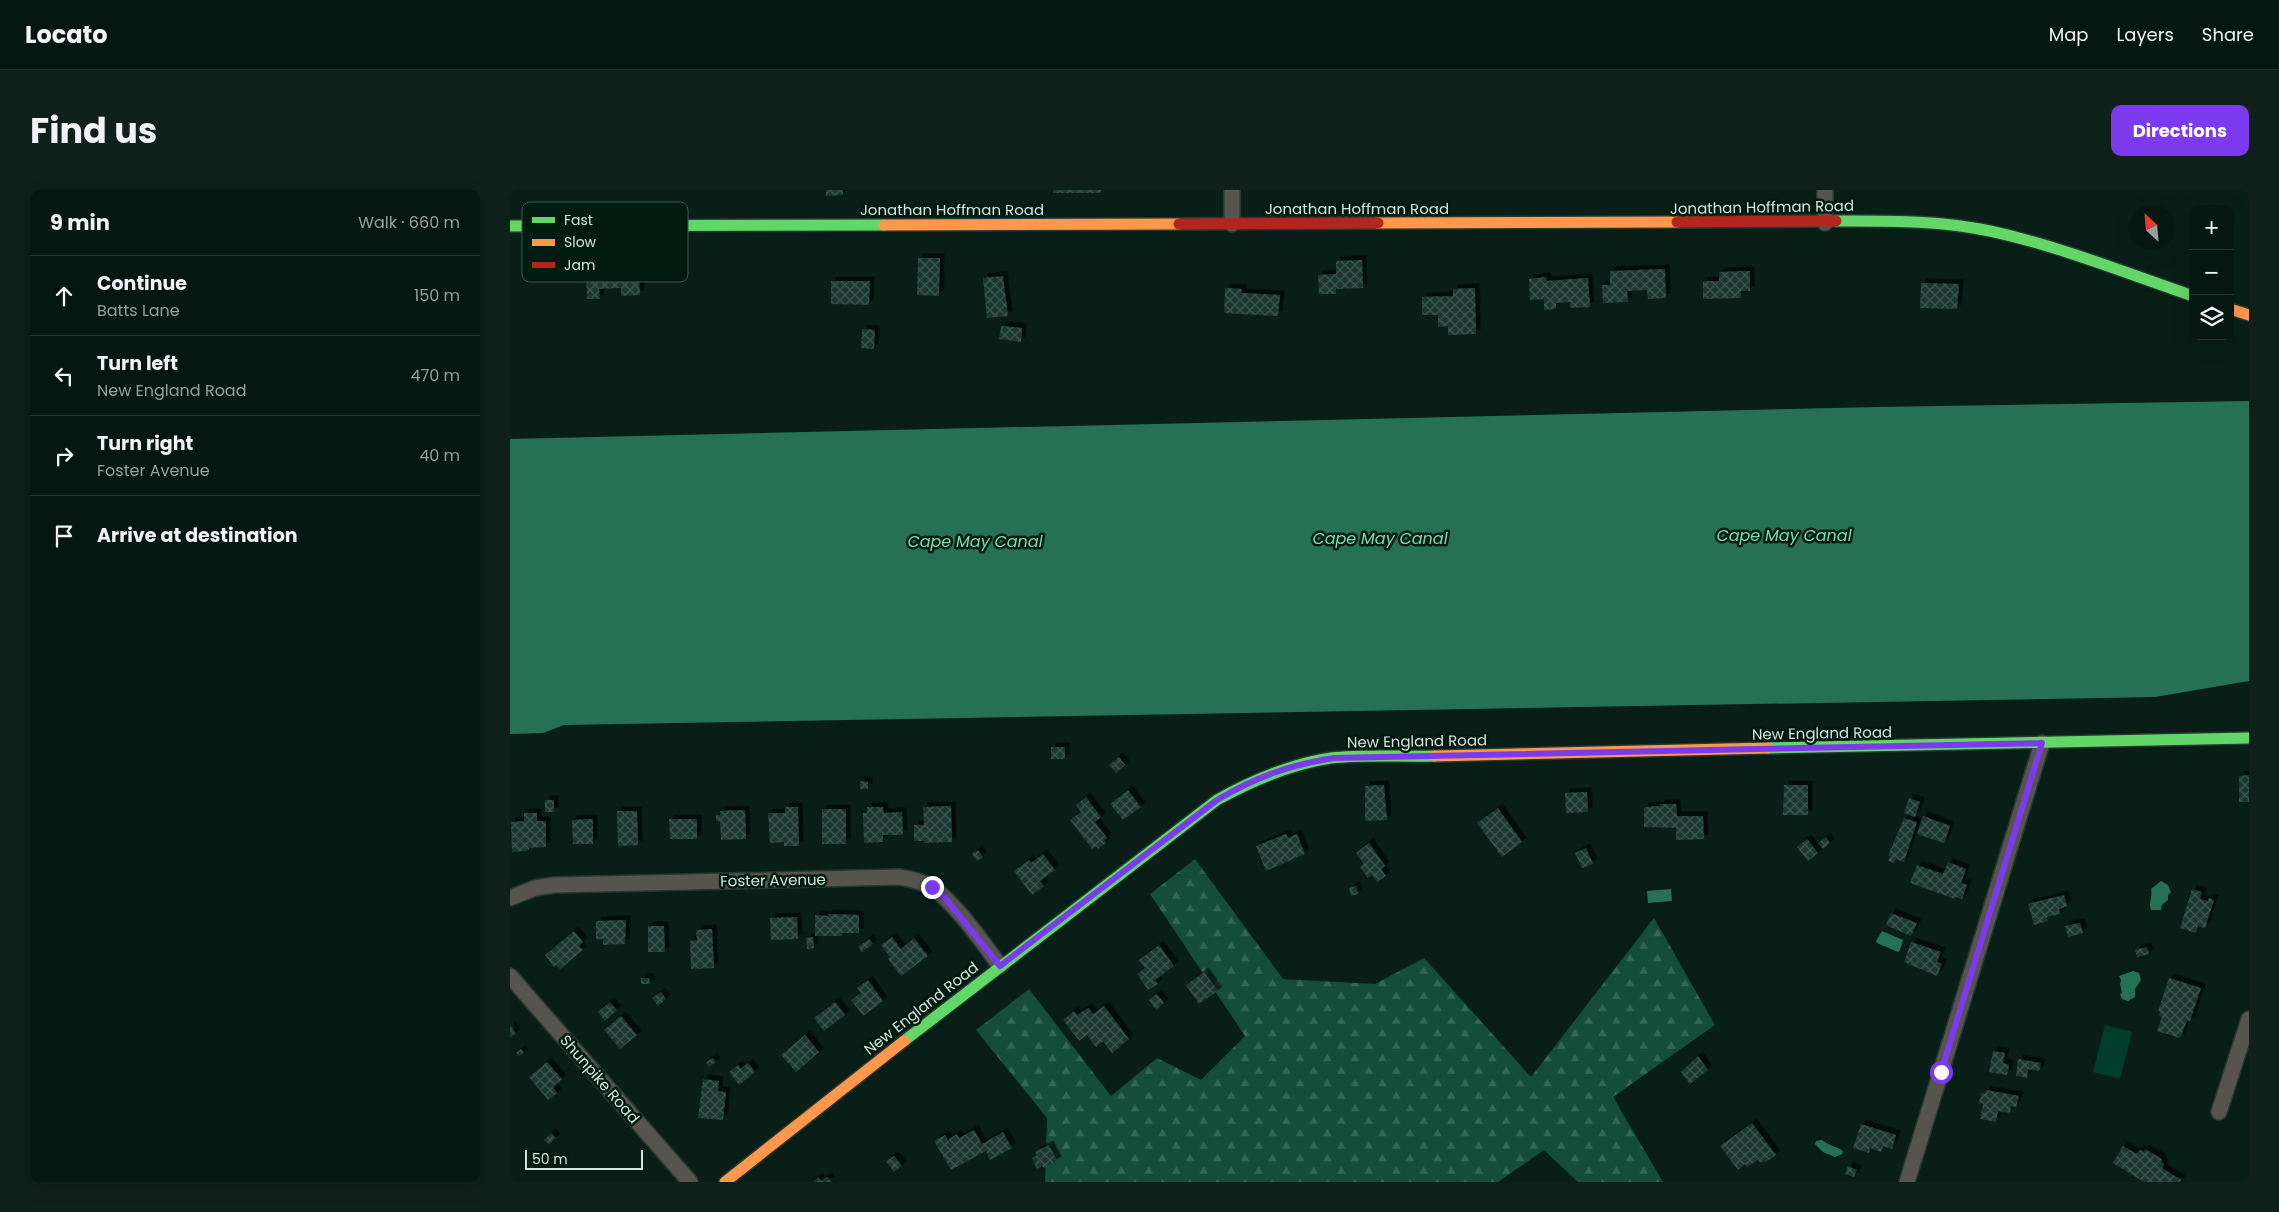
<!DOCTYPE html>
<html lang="en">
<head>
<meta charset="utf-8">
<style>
  :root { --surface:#061610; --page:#0f1f19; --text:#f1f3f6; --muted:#989f9f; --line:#273530; --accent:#7c3aed }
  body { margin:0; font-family:Poppins,sans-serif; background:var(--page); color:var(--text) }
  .controls { position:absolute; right:15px; top:15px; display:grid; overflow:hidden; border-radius:10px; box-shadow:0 5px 20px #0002 }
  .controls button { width:45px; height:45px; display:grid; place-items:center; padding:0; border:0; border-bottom:1px solid var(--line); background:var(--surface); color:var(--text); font:25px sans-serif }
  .compass { position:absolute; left:1619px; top:15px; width:45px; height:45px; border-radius:50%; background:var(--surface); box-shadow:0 5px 20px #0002; rotate:334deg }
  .scale { position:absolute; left:15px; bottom:12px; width:118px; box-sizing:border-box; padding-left:5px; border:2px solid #d2e6dc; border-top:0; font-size:14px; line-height:18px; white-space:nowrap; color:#d2e6dc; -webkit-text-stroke:4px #011b11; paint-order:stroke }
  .stop { position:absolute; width:15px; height:15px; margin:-11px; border:4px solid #7c3aed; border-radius:50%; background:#fff }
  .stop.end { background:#7c3aed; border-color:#fff; box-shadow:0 1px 5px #0008 }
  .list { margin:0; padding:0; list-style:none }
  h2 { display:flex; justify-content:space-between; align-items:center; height:65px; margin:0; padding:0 20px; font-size:21px }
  h2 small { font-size:16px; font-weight:400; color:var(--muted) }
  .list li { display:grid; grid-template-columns:32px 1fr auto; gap:15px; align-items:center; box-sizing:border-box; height:80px; padding:0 20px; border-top:1px solid var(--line) }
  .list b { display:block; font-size:19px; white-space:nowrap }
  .list p { margin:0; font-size:16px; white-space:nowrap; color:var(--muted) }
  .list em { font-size:16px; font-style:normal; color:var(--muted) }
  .icon { flex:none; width:28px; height:28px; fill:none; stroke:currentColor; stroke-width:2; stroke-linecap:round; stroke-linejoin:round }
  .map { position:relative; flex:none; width:1739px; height:992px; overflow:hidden; border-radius:10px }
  header { display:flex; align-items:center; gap:30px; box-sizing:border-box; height:70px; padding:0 25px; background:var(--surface); border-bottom:1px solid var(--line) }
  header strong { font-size:24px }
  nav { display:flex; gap:28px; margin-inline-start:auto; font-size:18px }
  .intro { display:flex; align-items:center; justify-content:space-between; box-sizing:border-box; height:120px; padding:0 30px }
  h1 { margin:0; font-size:35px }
  .button { padding:12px 22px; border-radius:10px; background:var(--accent); color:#fff; font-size:18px; font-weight:700 }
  main { display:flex; gap:30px; padding:0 30px }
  aside { flex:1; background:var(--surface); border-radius:10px; box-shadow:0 5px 20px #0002 }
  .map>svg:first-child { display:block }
  .forest { fill:url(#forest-firs) }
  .garden { fill:#013d2b }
  .water { fill:#267156 }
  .building { fill:url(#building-cross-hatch); filter:url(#shadow) }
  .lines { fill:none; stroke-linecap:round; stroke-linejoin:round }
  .street-casing { stroke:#263831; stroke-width:18 }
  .fast-casing { stroke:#263831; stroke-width:14 }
  .slow-casing { stroke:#263831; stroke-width:14 }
  .jam-casing { stroke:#263831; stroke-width:14 }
  .street { stroke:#57534e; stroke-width:15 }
  .fast { stroke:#63d668; stroke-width:11 }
  .slow { stroke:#ff974d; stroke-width:11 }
  .jam { stroke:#b3261e; stroke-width:11 }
  .route { stroke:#7c3aed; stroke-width:6 }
  .labels { text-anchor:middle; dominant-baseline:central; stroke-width:5; stroke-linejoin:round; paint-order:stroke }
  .street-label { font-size:15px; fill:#d2e6dc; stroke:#011b11 }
  .water-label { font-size:16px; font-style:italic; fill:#72dfb4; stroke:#011b11 }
  .key { fill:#011b11; stroke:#40584e; stroke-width:1 }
  .key-label { font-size:14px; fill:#d2e6dc }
</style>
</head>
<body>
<header>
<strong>Locato</strong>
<nav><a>Map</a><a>Layers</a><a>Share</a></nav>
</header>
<div class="intro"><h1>Find us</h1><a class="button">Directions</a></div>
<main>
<aside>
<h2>9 min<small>Walk · 660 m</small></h2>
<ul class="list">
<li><svg class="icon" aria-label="ahead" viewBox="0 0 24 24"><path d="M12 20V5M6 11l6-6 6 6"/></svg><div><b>Continue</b><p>Batts Lane</p></div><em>150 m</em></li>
<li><svg class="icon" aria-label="left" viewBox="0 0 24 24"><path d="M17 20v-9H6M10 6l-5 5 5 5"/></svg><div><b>Turn left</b><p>New England Road</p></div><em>470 m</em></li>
<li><svg class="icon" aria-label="right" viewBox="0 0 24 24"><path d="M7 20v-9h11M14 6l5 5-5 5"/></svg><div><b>Turn right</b><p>Foster Avenue</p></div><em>40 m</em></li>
<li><svg class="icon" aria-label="arrive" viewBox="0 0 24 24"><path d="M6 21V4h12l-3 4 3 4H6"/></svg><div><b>Arrive at destination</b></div></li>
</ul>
</aside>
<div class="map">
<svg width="1739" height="992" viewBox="0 0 1739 992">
  <defs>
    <pattern id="forest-firs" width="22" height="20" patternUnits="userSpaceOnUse" patternTransform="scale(1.25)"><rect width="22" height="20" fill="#144d39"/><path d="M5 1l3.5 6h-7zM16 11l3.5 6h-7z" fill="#356755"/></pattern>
    <pattern id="building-cross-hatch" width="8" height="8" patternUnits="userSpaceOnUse" patternTransform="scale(1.25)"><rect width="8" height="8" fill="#1e3931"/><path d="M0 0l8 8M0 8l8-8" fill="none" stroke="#3e564e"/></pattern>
    <filter id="shadow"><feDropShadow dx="4.5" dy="-4.5" stdDeviation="0" flood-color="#0009"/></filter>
  </defs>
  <rect width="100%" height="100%" fill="#081e16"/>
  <path class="forest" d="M 685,669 L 773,789 L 865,794 L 914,768 L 1021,887 L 1144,728 L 1205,835 L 1103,907 L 1153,992 L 1068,992 L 1034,960 L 988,992 L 535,992 L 537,928 L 466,840 L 519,799 L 601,906 L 647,868 L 691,890 L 735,846 L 640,704 Z"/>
  <path class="garden" d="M 1595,835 L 1622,842 L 1610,889 L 1583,882 Z"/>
  <path class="water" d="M 1739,211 L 1739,491 L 1645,507 L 54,535 L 33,543 L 0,544 L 0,249 L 1367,217 Z
    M 1651,691 L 1658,695 L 1661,702 L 1658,705 L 1658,710 L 1652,715 L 1651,720 L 1641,720 C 1638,713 1643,707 1641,699 Z
    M 1161,699 L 1162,711 L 1138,713 L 1137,701 Z
    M 1372,741 L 1393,750 L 1390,760 L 1388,762 L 1367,753 L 1366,751 Z
    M 1623,781 L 1629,783 L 1631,790 L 1625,799 L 1625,807 L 1618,811 L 1612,809 L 1610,804 L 1612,803 L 1610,794 L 1611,790 L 1609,786 Z
    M 1312,950 C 1319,956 1326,956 1333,961 L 1332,964 L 1325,967 L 1313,962 L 1305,954 L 1306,951 Z"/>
  <path class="building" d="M 316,0 L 333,0 L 333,5 L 316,6 Z
    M 543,0 L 591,0 L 591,3 L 543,3 Z
    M 408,68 L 430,68 L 429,106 L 407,105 Z
    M 852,70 L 853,98 L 826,99 L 826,104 L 809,104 L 808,85 L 826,84 L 826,71 Z
    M 111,77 L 112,86 L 129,85 L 130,105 L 111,106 L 111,98 L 89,99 L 90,109 L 77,109 L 76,78 Z
    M 1155,79 L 1156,108 L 1138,109 L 1137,100 L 1117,101 L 1118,112 L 1093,113 L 1092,95 L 1100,95 L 1100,81 Z
    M 1240,81 L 1240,101 L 1231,101 L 1231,108 L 1193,109 L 1193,91 L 1209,91 L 1209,82 Z
    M 493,86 L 498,126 L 477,128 L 473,88 Z
    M 1036,87 L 1037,91 L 1078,88 L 1080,117 L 1060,118 L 1060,112 L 1046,113 L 1046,119 L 1034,120 L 1034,109 L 1020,110 L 1019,89 Z
    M 321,91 L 360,91 L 359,115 L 321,114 Z
    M 1411,93 L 1449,94 L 1447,119 L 1410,118 Z
    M 715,98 L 732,99 L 731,103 L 770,105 L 768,126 L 714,123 Z
    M 965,98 L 966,144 L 938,145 L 938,136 L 928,137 L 928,125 L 912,125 L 912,107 L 943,106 L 943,99 Z
    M 491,136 L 512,138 L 511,152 L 489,149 Z
    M 352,139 L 365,140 L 364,159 L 351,158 Z
    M 541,557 L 555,557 L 555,569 L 541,569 Z
    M 609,567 L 615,575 L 606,583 L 599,575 Z
    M 1739,585 L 1739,612 L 1729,612 L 1729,586 Z
    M 350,591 L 358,592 L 358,599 L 350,599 Z
    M 874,595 L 877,630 L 855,631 L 855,596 Z
    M 1274,595 L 1298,595 L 1298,625 L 1273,625 Z
    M 618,600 L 631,617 L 613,630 L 600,614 Z
    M 1077,602 L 1078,622 L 1056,623 L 1055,603 Z
    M 576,607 L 591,627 L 585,632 L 597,648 L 594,650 L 596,653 L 588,659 L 586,656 L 582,659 L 560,630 L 571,622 L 566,615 Z
    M 1399,608 L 1410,612 L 1405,627 L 1394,623 Z
    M 35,610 L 44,610 L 44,622 L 35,622 Z
    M 1150,614 L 1166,614 L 1167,626 L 1193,626 L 1194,649 L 1166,650 L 1166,638 L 1134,637 L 1134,617 L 1150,616 Z
    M 441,616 L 442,652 L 414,653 L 414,651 L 404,651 L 404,635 L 414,635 L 413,617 Z
    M 275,617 L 288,617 L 289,656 L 274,656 L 274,652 L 260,653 L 258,623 L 275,623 Z
    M 357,617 L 373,617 L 374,623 L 392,622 L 393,645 L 373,645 L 373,652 L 354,653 L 353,623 L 357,623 Z
    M 988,618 L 1012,652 L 992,667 L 967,633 Z
    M 312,619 L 336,619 L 336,654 L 312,654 Z
    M 235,620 L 236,649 L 211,650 L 210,631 L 206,631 L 206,625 L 210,625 L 210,621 Z
    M 107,621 L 127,621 L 128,655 L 108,656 Z
    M 14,623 L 27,623 L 27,631 L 36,631 L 36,657 L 19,658 L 19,660 L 15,661 L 2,662 L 1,632 L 14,631 Z
    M 1413,626 L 1440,636 L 1434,653 L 1407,644 Z
    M 1394,628 L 1407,632 L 1394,672 L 1386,669 L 1384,673 L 1378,671 L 1380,667 L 1378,666 Z
    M 83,629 L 83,654 L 63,654 L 62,630 Z
    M 159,629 L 187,629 L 187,649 L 160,649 Z
    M 776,644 L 778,648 L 787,644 L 795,664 L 756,681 L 746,656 Z
    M 1316,647 L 1320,653 L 1313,659 L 1308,653 Z
    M 1297,649 L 1308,663 L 1298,671 L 1287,657 Z
    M 859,653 L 875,676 L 871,679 L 876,686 L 867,692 L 862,685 L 858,688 L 850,677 L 854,674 L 846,663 Z
    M 1076,658 L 1083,674 L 1072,678 L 1065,663 Z
    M 468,660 L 473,667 L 467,671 L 462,664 Z
    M 533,664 L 545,680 L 530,691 L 534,696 L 522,705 L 504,681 L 519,670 L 521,673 Z
    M 1438,672 L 1456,679 L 1451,693 L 1457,695 L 1452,709 L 1446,707 L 1445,709 L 1400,693 L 1407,675 L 1433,684 Z
    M 846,696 L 848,704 L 841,706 L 839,698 Z
    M 1682,699 L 1692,702 L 1690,709 L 1698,711 L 1699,708 L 1704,710 L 1695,738 L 1688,736 L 1686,743 L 1670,738 Z
    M 1554,705 L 1557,716 L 1549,719 L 1550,724 L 1537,727 L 1538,731 L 1524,735 L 1518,714 Z
    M 1381,723 L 1407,733 L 1401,746 L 1376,735 Z
    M 318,724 L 349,725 L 349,743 L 332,743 L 332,746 L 305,746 L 305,725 L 318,726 Z
    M 287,727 L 288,749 L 261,750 L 260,728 Z
    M 116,730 L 115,754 L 93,755 L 93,749 L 86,749 L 86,731 Z
    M 1570,733 L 1573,743 L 1558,747 L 1555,736 Z
    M 138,736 L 154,736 L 155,762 L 138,762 Z
    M 202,739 L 204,778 L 181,779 L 180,751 L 187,750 L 186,740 Z
    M 64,741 L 73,752 L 69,756 L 73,760 L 50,779 L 46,775 L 44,777 L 35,765 Z
    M 303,747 L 304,758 L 297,759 L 296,748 Z
    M 382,747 L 391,759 L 404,748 L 418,766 L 391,786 L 378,769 L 380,767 L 371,755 Z
    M 359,749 L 363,754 L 352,762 L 348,757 Z
    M 1401,752 L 1431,762 L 1427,772 L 1432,774 L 1427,786 L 1394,772 Z
    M 649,755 L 664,776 L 645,790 L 648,794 L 638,800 L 627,784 L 635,778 L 629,770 Z
    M 1637,757 L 1639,764 L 1627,767 L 1625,760 Z
    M 694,782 L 708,801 L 689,814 L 676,795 Z
    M 131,788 L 139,788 L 140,794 L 131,794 Z
    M 1659,788 L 1691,798 L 1680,831 L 1677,831 L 1670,848 L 1647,841 L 1652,827 L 1649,826 L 1650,821 L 1648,821 Z
    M 358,790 L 373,811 L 353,826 L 341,810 L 351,803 L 347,798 Z
    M 151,802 L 156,809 L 148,816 L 142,808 Z
    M 647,804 L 654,813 L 646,820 L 639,810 Z
    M 100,812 L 107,820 L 95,831 L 88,822 Z
    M 325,812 L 335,825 L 314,841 L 304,828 Z
    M 594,816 L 619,849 L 602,863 L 593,851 L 586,857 L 577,845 L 569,851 L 553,830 L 564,821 L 567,825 L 578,818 L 583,824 Z
    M 111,826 L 127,845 L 110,859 L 94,840 Z
    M 0,835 L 6,843 L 0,848 Z
    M 295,845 L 309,862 L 286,882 L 271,865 Z
    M 11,859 L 14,863 L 9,866 L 6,863 Z
    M 1483,861 L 1495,863 L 1493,873 L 1499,875 L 1497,885 L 1479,882 Z
    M 1188,866 L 1198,880 L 1180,894 L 1171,882 Z
    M 203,868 L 206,872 L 199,877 L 196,872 Z
    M 1508,869 L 1531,873 L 1529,881 L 1518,879 L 1517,888 L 1506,886 Z
    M 37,872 L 52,889 L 43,897 L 47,903 L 38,910 L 19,887 Z
    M 238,873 L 245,882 L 229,895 L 219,882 L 228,875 L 231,879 Z
    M 193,889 L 209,891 L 208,901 L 216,902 L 213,930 L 188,928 Z
    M 1476,900 L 1509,906 L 1506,917 L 1501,916 L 1500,923 L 1488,921 L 1486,932 L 1470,929 L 1473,914 L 1469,913 L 1471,903 L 1475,904 Z
    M 1242,933 L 1266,965 L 1256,972 L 1254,971 L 1250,973 L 1248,970 L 1237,977 L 1235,974 L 1228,980 L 1210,956 Z
    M 1351,934 L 1386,945 L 1382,959 L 1373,956 L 1371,962 L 1360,958 L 1359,963 L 1343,958 Z
    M 464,940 L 472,954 L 493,942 L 502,958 L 480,970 L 476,961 L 441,980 L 424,951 L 435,945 L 440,953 L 439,949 L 447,944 L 449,948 Z
    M 41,943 L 46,948 L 39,954 L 34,950 Z
    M 539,955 L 547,971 L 534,978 L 532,976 L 527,979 L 522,968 L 527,965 L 525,962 Z
    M 1613,956 L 1627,964 L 1630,960 L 1634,962 L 1635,959 L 1652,969 L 1651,972 L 1654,974 L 1652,978 L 1671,990 L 1670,992 L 1634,992 L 1603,973 Z
    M 384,966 L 392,976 L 384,982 L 376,971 Z
    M 1338,976 L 1347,980 L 1344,987 L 1335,984 Z
    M 317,987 L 321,992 L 303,992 L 308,988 L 311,991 Z"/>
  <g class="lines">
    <g class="street-casing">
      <path id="street" d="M 722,0 L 722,34
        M 1315,0 L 1315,33
        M 0,708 L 25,698 L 44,695 L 390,687 C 402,689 413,692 423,698 C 446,714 473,753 490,776
        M 0,786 L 180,992
        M 1709,922 L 1739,829
        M 1397,992 L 1532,553"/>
    </g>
    <g class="fast-casing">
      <path id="fast" d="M 1326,31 C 1377,31 1429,30 1480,41 C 1549,56 1616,83 1683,106
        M 0,36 L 374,35
        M 1258,558 L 1739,548
        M 394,851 L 707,610 C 743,590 780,574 821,568 C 855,564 891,567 925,566"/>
    </g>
    <g class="slow-casing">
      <path id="slow" d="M 868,33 L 1167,32
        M 374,35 L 669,34
        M 1720,119 L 1739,125
        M 925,566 L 1258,558
        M 215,992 L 394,851"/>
    </g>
    <g class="jam-casing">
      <path id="jam" d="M 1167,32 L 1326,31
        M 669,34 L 868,33"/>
    </g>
    <use href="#street" class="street"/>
    <use href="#fast" class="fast"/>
    <use href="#slow" class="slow"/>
    <use href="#jam" class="jam"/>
  </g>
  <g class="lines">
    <path class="route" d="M 422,697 L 435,708 L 490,776 L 707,610 C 746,587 779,575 824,568 L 1532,553 L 1431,882"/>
  </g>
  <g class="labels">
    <g class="street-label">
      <text transform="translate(1252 17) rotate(-1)">Jonathan Hoffman Road</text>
      <text x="847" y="18">Jonathan Hoffman Road</text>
      <text x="442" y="19">Jonathan Hoffman Road</text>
      <text transform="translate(1312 543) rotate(-1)">New England Road</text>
      <text transform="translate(907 551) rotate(-1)">New England Road</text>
      <text transform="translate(263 690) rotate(-1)">Foster Avenue</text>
      <text transform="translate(411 818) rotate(-38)">New England Road</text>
      <text transform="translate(90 889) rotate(49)">Shunpike Road</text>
    </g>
    <g class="water-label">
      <text x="1274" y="345">Cape May Canal</text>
      <text x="870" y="348">Cape May Canal</text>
      <text x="465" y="351">Cape May Canal</text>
    </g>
  </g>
  <rect x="12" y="12" width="166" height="80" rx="8" class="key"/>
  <rect x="22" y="27" width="23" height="6" fill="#63d668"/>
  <rect x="22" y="49" width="23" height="7" fill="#ff974d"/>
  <rect x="22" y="72" width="23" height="6" fill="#b3261e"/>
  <g class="key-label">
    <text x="54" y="35">Fast</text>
    <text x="54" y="57">Slow</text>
    <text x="54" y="80">Jam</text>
  </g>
</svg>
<div class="controls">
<button>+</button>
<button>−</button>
<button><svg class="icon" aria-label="layers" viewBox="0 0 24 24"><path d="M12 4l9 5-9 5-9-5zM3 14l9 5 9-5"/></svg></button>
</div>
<svg class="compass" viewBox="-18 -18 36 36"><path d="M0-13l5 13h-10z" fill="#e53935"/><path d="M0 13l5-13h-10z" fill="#989f9f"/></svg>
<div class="scale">50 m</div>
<div class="stop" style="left:1431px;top:882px"></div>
<div class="stop end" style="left:422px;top:697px"></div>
</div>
</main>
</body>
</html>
